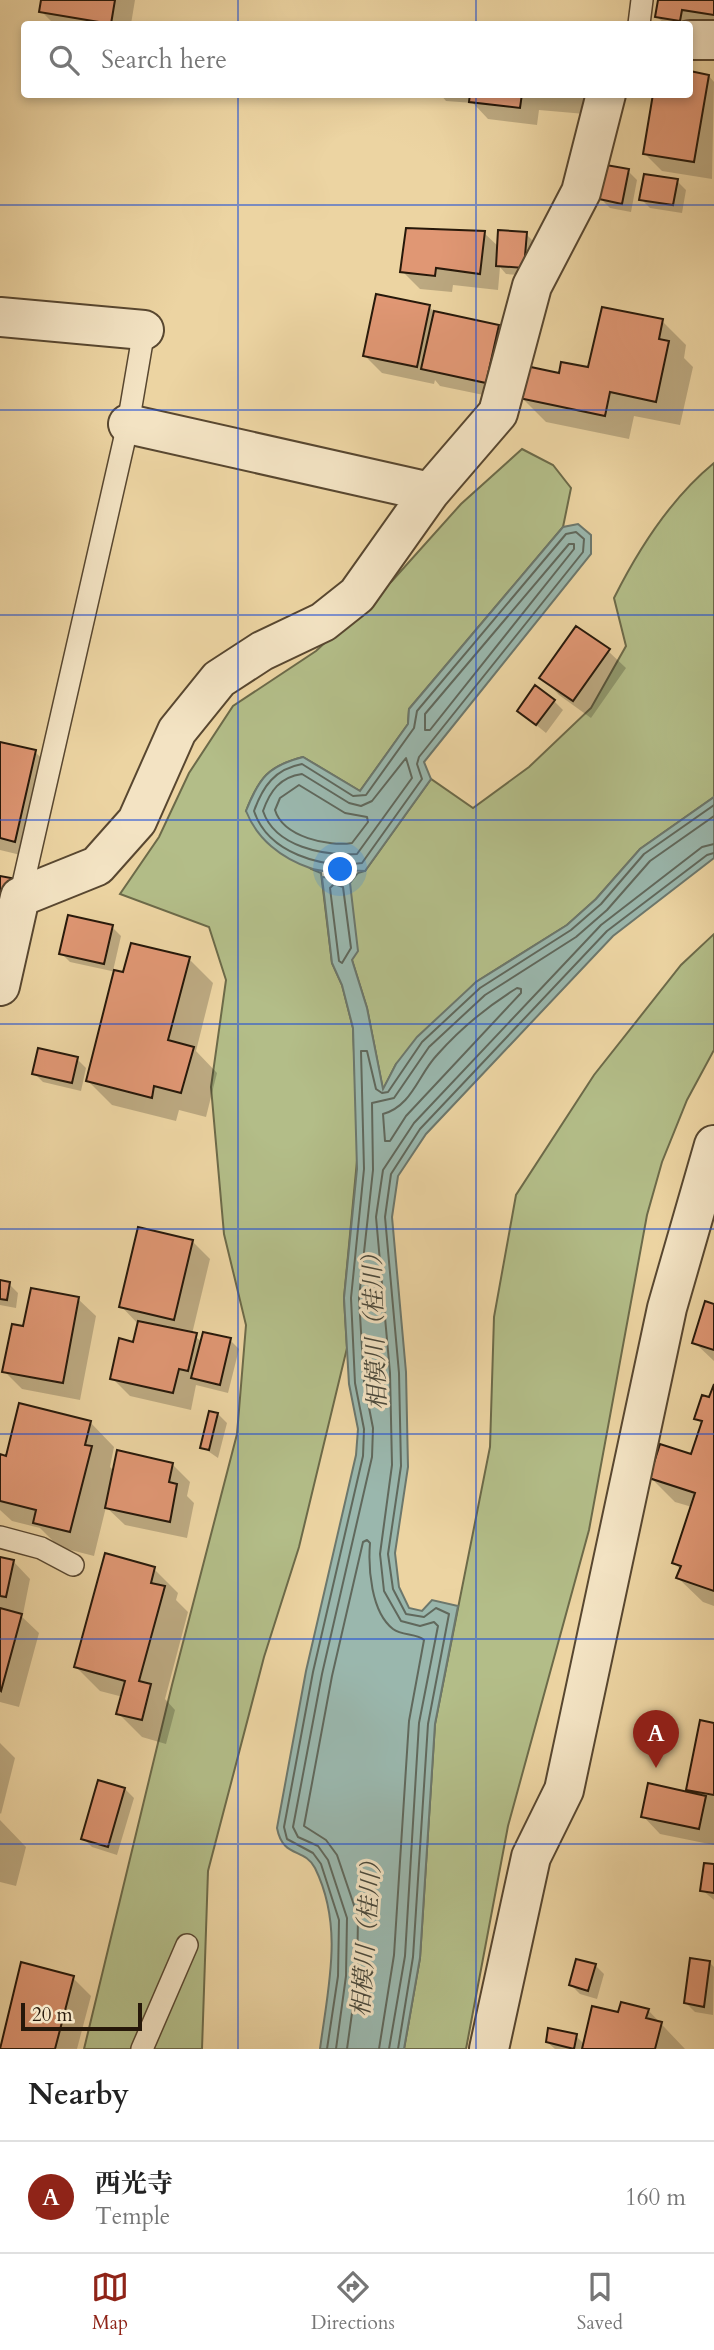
<!DOCTYPE html>
<html lang="en">
<head>
<meta charset="utf-8">
<style>
  :root { --surface:#fff; --page:#f2f2f2; --text:#222; --muted:#767676; --line:#e0e0e0; --accent:#8f2418 }
  body { margin:0; font-family:Cardo,"Noto Serif JP",serif; background:var(--page); color:var(--text) }
  .scale { position:absolute; left:21px; bottom:18px; width:121px; box-sizing:border-box; padding-left:7px; border:4px solid #26180a; border-top:0; font-size:19px; line-height:24px; white-space:nowrap; color:#26180a; -webkit-text-stroke:5px #f3e3c3; paint-order:stroke }
  .you { position:absolute; left:341px; top:870px; width:24px; height:24px; margin:-18px; border:5px solid #fff; border-radius:50%; background:#1a73e8; box-shadow:0 0 0 10px #1a73e833 }
  .badge { display:grid; place-items:center; width:46px; height:46px; border-radius:50%; background:var(--accent); color:#fff; font-size:23px; font-weight:700 }
  .pin { position:absolute; translate:-50% -58px; filter:drop-shadow(0 2px 4px #0008) }
  .pin::after { content:''; position:absolute; top:37px; width:24px; height:21px; background:inherit; clip-path:polygon(0 0,100% 0,50% 100%) }
  .list { margin:0; padding:0; list-style:none }
  h2 { display:flex; justify-content:space-between; align-items:center; height:91px; margin:0; padding:0 28px; font-size:30px }
  h2 small { font-size:23px; font-weight:400; color:var(--muted) }
  .list li { display:grid; grid-template-columns:46px 1fr auto; gap:21px; align-items:center; box-sizing:border-box; height:112px; padding:0 28px; border-top:2px solid var(--line) }
  .list b { display:block; font-size:26px; white-space:nowrap }
  .list p { margin:0; font-size:23px; white-space:nowrap; color:var(--muted) }
  .list em { font-size:23px; font-style:normal; color:var(--muted) }
  .icon { flex:none; width:38px; height:38px; fill:none; stroke:currentColor; stroke-width:2; stroke-linecap:round; stroke-linejoin:round }
  .map { position:relative; flex:none; width:714px; height:2049px; overflow:hidden }
  .search { position:absolute; background:var(--surface); box-shadow:0 4px 10px #0003; left:21px; right:21px; top:21px; height:77px; display:flex; align-items:center; gap:18px; box-sizing:border-box; padding:0 24px; border-radius:7px; color:var(--muted); font-size:26px }
  .sheet { height:203px; background:var(--surface) }
  nav { display:flex; justify-content:space-around; align-items:center; box-sizing:border-box; height:98px; border-top:2px solid var(--line); background:var(--surface); font-size:19px; color:var(--muted) }
  nav a { display:grid; justify-items:center; gap:4px }
  nav .on { color:var(--accent) }
  .map>svg:first-child { display:block }
  .green { fill:#b3bd88; stroke:#6c6a49; stroke-width:2 }
  .water { fill:#9ab7ad; stroke:#6c776c; stroke-width:2 }
  .shadow { fill:#0003 }
  .lines { fill:none; stroke-linecap:round; stroke-linejoin:round }
  .shore { stroke:#60685c; stroke-width:2 }
  .building { fill:#e09774; stroke:#26180a; stroke-width:2 }
  .service-casing { stroke:#584730; stroke-width:24 }
  .minor-casing { stroke:#584730; stroke-width:42 }
  .service { stroke:#f3e3c3; stroke-width:21 }
  .minor { stroke:#f3e3c3; stroke-width:38 }
  .grid { fill:none; stroke:#1d4ed8; stroke-width:2; stroke-opacity:0.55 }
  .labels { text-anchor:middle; dominant-baseline:central; stroke-width:6; stroke-linejoin:round; paint-order:stroke }
  .water-label { font-size:24px; font-style:italic; fill:#49483b; stroke:#f3e3c3 }
</style>
</head>
<body>
<div class="map">
<svg width="714" height="2049" viewBox="0 0 714 2049">
  <rect width="100%" height="100%" fill="#ecd4a2"/>
  <filter id="stains"><feTurbulence type="fractalNoise" baseFrequency=".00286" numOctaves="4"/><feColorMatrix values="0 0 0 0 .2 0 0 0 0 .09 0 0 0 0 .02 0 0 0 .5 -.17"/></filter>
  <radialGradient id="worn" r=".72"><stop offset=".6" stop-color="#630" stop-opacity="0"/><stop offset="1" stop-color="#630" stop-opacity=".3"/></radialGradient>
  <path class="green" d="M 522,449 L 553,465 L 571,488 L 563,527 L 409,709 L 408,724 L 360,791 L 303,757 C 268,766 259,778 246,811 L 311,869 L 321,873 L 332,963 L 342,985 L 353,1028 L 358,1150 L 344,1298 L 347,1348 L 299,1547 L 264,1657 L 208,1871 L 202,2049 L 84,2049 L 172,1685 L 237,1434 L 246,1325 L 224,1234 L 211,1087 L 226,980 L 209,927 L 120,894 L 159,837 L 189,773 L 233,706 L 316,651 L 392,581 L 461,504 Z
    M 714,463 L 714,797 L 640,849 L 596,899 L 567,925 L 476,982 L 396,1064 L 383,1090 L 367,1008 L 352,960 L 350,883 L 358,873 L 365,871 L 431,779 L 473,808 L 529,767 L 591,708 L 626,646 L 614,598 C 639,548 670,499 714,463 Z
    M 714,934 L 714,1050 L 687,1100 L 662,1162 L 647,1215 L 589,1530 L 508,1826 L 466,2049 L 404,2049 L 420,1958 L 435,1724 L 490,1447 L 494,1317 L 516,1195 L 594,1075 L 681,965 Z"/>
  <path class="water" d="M 578,524 L 591,535 L 591,554 L 424,762 L 431,779 L 365,871 C 348,870 325,874 310,868 C 281,858 257,839 246,811 C 259,778 268,766 303,757 L 360,791 L 408,724 L 409,709 L 563,527 Z
    M 714,797 L 714,858 L 613,936 L 426,1134 L 398,1176 L 392,1217 L 406,1372 L 408,1467 L 395,1553 L 399,1587 L 409,1608 L 422,1611 L 432,1600 L 458,1606 L 435,1724 L 420,1958 L 404,2049 L 320,2049 C 328,1987 344,1927 315,1868 C 304,1847 283,1859 277,1828 L 306,1671 L 356,1455 L 358,1429 L 349,1384 L 344,1298 L 357,1169 L 353,1028 L 342,985 L 332,963 L 322,877 L 353,878 L 350,883 L 358,951 L 352,960 L 367,1008 L 383,1089 L 396,1064 L 417,1037 L 476,982 L 567,925 L 596,899 L 640,849 Z"/>
  <path class="shadow" d="M 43,0 L 135,0 L 131,24 L 54,24 L 41,11 Z
    M 660,0 L 714,0 L 714,29 L 665,24 L 657,17 Z
    M 690,73 L 709,76 L 714,82 L 712,179 L 662,171 L 644,153 L 690,94 Z
    M 440,94 L 587,94 L 585,114 L 539,110 L 537,125 L 488,119 L 473,103 L 446,101 Z
    M 628,171 L 637,180 L 631,212 L 610,208 L 601,199 Z
    M 677,181 L 686,190 L 682,213 L 650,208 L 641,199 Z
    M 484,233 L 499,247 L 526,234 L 535,243 L 532,276 L 506,274 L 500,267 L 498,290 L 453,285 L 452,292 L 420,289 L 402,271 Z
    M 429,307 L 436,313 L 498,327 L 516,344 L 503,399 L 440,386 L 435,380 L 434,384 L 382,373 L 365,356 Z
    M 662,321 L 686,345 L 684,358 L 693,367 L 680,425 L 634,416 L 629,439 L 546,422 L 521,397 L 560,375 L 590,370 Z
    M 608,651 L 626,668 L 591,718 L 559,695 L 542,677 Z
    M 554,701 L 563,710 L 546,733 L 519,711 Z
    M 0,744 L 35,752 L 53,769 L 33,858 L 0,850 Z
    M 112,927 L 121,936 L 113,971 L 124,974 L 189,959 L 213,983 L 196,1051 L 217,1073 L 206,1117 L 179,1110 L 176,1121 L 112,1105 L 87,1080 L 116,972 L 70,962 L 61,953 Z
    M 77,1059 L 86,1068 L 81,1091 L 43,1082 L 34,1073 Z
    M 192,1241 L 210,1259 L 192,1334 L 202,1342 L 230,1340 L 239,1349 L 228,1393 L 196,1385 L 191,1410 L 130,1396 L 112,1378 L 135,1344 L 139,1325 L 121,1306 Z
    M 0,1282 L 9,1284 L 18,1293 L 16,1308 L 0,1305 Z
    M 78,1299 L 96,1316 L 80,1400 L 22,1389 L 4,1371 Z
    M 714,1306 L 714,1361 L 694,1342 Z
    M 714,1389 L 714,1606 L 703,1602 L 678,1578 L 681,1570 L 674,1562 L 692,1507 L 675,1502 L 651,1478 L 693,1457 L 703,1425 L 696,1418 L 710,1399 Z
    M 218,1414 L 227,1423 L 218,1458 L 202,1447 Z
    M 90,1422 L 114,1447 L 110,1467 L 115,1472 L 172,1464 L 190,1482 L 187,1496 L 194,1503 L 187,1538 L 125,1525 L 106,1507 L 94,1556 L 59,1547 L 40,1528 L 12,1521 L 0,1510 L 0,1456 L 7,1458 Z
    M 0,1559 L 13,1561 L 30,1579 L 23,1614 L 18,1613 L 39,1633 L 19,1707 L 0,1702 Z
    M 154,1569 L 178,1593 L 176,1600 L 188,1612 L 165,1699 L 175,1710 L 166,1744 L 142,1737 L 118,1713 L 123,1697 L 100,1691 L 76,1667 Z
    M 714,1725 L 714,1845 L 660,1834 L 643,1816 L 693,1795 L 688,1789 Z
    M 0,1743 L 15,1758 L 1,1814 L 0,1813 Z
    M 125,1789 L 134,1798 L 117,1855 L 92,1847 L 83,1838 Z
    M 0,1820 L 26,1847 L 16,1886 L 0,1882 Z
    M 714,1866 L 714,1900 L 702,1890 Z
    M 710,1963 L 714,1967 L 713,2015 L 695,2012 L 686,2003 Z
    M 22,1964 L 73,1978 L 91,1996 L 77,2049 L 0,2049 Z
    M 595,1965 L 604,1974 L 597,1999 L 580,1994 L 571,1985 Z
    M 648,2010 L 685,2049 L 555,2049 L 547,2042 L 576,2036 L 585,2045 L 620,2014 Z"/>
  <g class="lines">
    <path class="shore" d="M 576,532 L 584,539 L 583,552 L 419,757 L 417,764 L 422,779 L 362,863 C 322,869 268,853 254,811 C 263,786 275,769 302,764 L 353,796 L 366,795 L 414,728 L 417,711 L 566,534 Z
      M 569,544 L 574,544 L 574,549 L 430,730 L 425,730 L 425,714 Z
      M 406,758 L 412,778 L 357,854 C 324,856 275,847 263,811 C 270,791 280,777 302,774 L 349,803 L 361,806 L 372,801 Z
      M 299,785 L 345,813 L 367,817 L 368,822 L 352,843 C 329,847 283,837 275,810 L 280,798 Z
      M 334,884 L 343,887 L 351,948 L 342,963 L 339,961 L 330,888 Z
      M 517,988 L 521,989 L 521,993 L 406,1116 L 390,1141 L 385,1141 L 383,1114 C 412,1106 418,1075 437,1055 C 460,1029 488,1006 517,988 Z
      M 327,2049 L 338,1976 L 339,1920 L 321,1864 L 313,1853 L 287,1839 L 284,1827 L 313,1672 L 363,1456 L 364,1429 L 355,1383 L 351,1298 L 364,1169 L 361,1051 L 367,1051 L 376,1089 L 382,1093 L 388,1092 L 422,1042 L 480,988 L 571,930 L 601,904 L 644,854 L 714,805
      M 336,2049 L 346,1976 L 347,1918 L 328,1860 L 318,1846 L 298,1837 L 293,1827 L 322,1674 L 372,1457 L 373,1428 L 364,1382 L 359,1298 L 373,1170 L 372,1103 L 394,1098 L 429,1047 L 485,995 L 576,937 L 607,910 L 650,861 L 714,816
      M 347,2049 L 357,1977 L 358,1917 L 337,1855 L 326,1840 L 304,1826 L 332,1676 L 363,1542 L 367,1540 L 370,1543 C 368,1568 371,1612 393,1629 C 402,1636 417,1633 424,1640 L 409,1721 L 394,1955 L 379,2049
      M 389,2049 L 405,1956 L 419,1723 L 438,1626 L 434,1622 L 420,1626 L 401,1621 L 384,1591 L 380,1554 L 392,1465 L 390,1373 L 376,1217 L 383,1170 L 414,1123 L 601,925 L 702,847 L 714,844
      M 398,2049 L 413,1957 L 428,1724 L 449,1614 L 436,1608 L 424,1617 L 406,1614 L 393,1589 L 388,1554 L 401,1466 L 399,1373 L 385,1217 L 391,1174 L 420,1129 L 607,931 L 707,855 L 714,853"/>
  </g>
  <path class="building" d="M 41,0 L 115,0 L 111,24 L 39,12 Z
    M 658,0 L 714,0 L 714,15 L 682,10 L 680,21 L 655,17 Z
    M 690,71 L 709,75 L 694,162 L 643,154 L 653,94 L 690,94 Z
    M 470,94 L 522,94 L 520,108 L 469,102 Z
    M 606,165 L 629,169 L 622,204 L 599,199 Z
    M 644,174 L 678,179 L 673,205 L 639,200 Z
    M 406,228 L 485,231 L 480,274 L 436,268 L 435,276 L 400,272 Z
    M 498,230 L 527,232 L 524,268 L 496,266 Z
    M 376,294 L 430,305 L 417,367 L 363,356 Z
    M 602,307 L 663,319 L 659,339 L 669,341 L 656,402 L 610,392 L 605,416 L 519,398 L 526,366 L 559,373 L 561,362 L 588,367 Z
    M 434,311 L 499,325 L 486,383 L 421,369 Z
    M 576,626 L 610,649 L 573,701 L 539,678 Z
    M 535,685 L 555,700 L 536,725 L 517,711 Z
    M 0,742 L 36,750 L 15,842 L 0,838 Z
    M 0,876 L 11,878 L 4,911 L 0,910 Z
    M 68,915 L 113,925 L 104,964 L 59,954 Z
    M 131,943 L 190,957 L 168,1040 L 194,1047 L 181,1093 L 154,1086 L 152,1098 L 86,1081 L 114,970 L 123,972 Z
    M 38,1048 L 78,1057 L 72,1083 L 32,1074 Z
    M 138,1227 L 193,1240 L 174,1320 L 119,1307 Z
    M 0,1280 L 10,1282 L 7,1300 L 0,1299 Z
    M 31,1288 L 79,1297 L 63,1383 L 2,1372 L 12,1324 L 23,1326 Z
    M 705,1301 L 714,1304 L 714,1350 L 692,1343 Z
    M 138,1321 L 197,1333 L 188,1371 L 179,1369 L 173,1393 L 110,1379 L 119,1338 L 133,1342 Z
    M 203,1332 L 231,1338 L 220,1385 L 191,1378 Z
    M 714,1384 L 714,1591 L 676,1578 L 681,1566 L 672,1563 L 695,1493 L 649,1478 L 660,1444 L 691,1454 L 702,1421 L 694,1419 L 702,1395 L 709,1397 Z
    M 19,1403 L 91,1421 L 85,1445 L 92,1446 L 70,1532 L 33,1523 L 36,1510 L 0,1501 L 0,1454 L 6,1456 Z
    M 209,1411 L 218,1413 L 209,1450 L 200,1448 Z
    M 117,1450 L 173,1463 L 169,1482 L 177,1484 L 170,1522 L 105,1508 Z
    M 105,1553 L 155,1567 L 151,1583 L 165,1586 L 139,1681 L 151,1684 L 142,1720 L 116,1714 L 125,1681 L 74,1667 Z
    M 0,1557 L 14,1560 L 6,1597 L 0,1596 Z
    M 0,1608 L 22,1614 L 1,1691 L 0,1690 Z
    M 700,1720 L 714,1723 L 714,1795 L 686,1790 Z
    M 98,1780 L 125,1788 L 108,1847 L 81,1839 Z
    M 648,1783 L 706,1796 L 699,1829 L 641,1817 Z
    M 704,1863 L 714,1864 L 714,1893 L 700,1891 Z
    M 690,1958 L 710,1961 L 704,2007 L 684,2003 Z
    M 576,1959 L 596,1964 L 588,1991 L 569,1985 Z
    M 21,1962 L 74,1976 L 55,2049 L 0,2049 Z
    M 621,2002 L 649,2009 L 646,2018 L 662,2022 L 655,2049 L 582,2049 L 592,2006 L 618,2012 Z
    M 548,2028 L 577,2034 L 574,2049 L 546,2042 Z"/>
  <g class="lines">
    <g class="service-casing">
      <path id="service" d="M 639,24 L 642,0
        M 20,897 L 128,424 L 144,330
        M 0,1537 L 41,1548 L 73,1565
        M 142,2049 L 187,1945"/>
    </g>
    <g class="minor-casing">
      <path id="minor" d="M 690,40 L 714,40
        M 0,317 L 144,330
        M 128,424 L 430,492
        M 0,986 L 20,897 L 97,866 L 137,821 L 177,731 L 219,679 L 262,651 L 323,622 L 357,595 L 430,492 L 498,413 L 532,286 L 581,192 L 606,94
        M 489,2049 L 531,1857 L 564,1790 L 667,1308 L 714,1145"/>
    </g>
    <use href="#service" class="service"/>
    <use href="#minor" class="minor"/>
  </g>
  <path class="grid" d="M 238,0 L 238,24M 476,0 L 476,24M 238,94 L 238,2049M 476,94 L 476,2049M 0,205 L 714,205M 0,410 L 714,410M 0,615 L 714,615M 0,820 L 714,820M 0,1024 L 714,1024M 0,1229 L 714,1229M 0,1434 L 714,1434M 0,1639 L 714,1639M 0,1844 L 714,1844"/>
  <g class="labels">
    <g class="water-label">
      <text transform="translate(375 1326) rotate(-92)">相模川（桂川）</text>
      <text transform="translate(367 1933) rotate(-86)">相模川（桂川）</text>
    </g>
  </g>
  <rect width="100%" height="100%" filter="url(#stains)"/>
  <rect width="100%" height="100%" fill="url(#worn)"/>
</svg>
<div class="scale">20 m</div>
<div class="you"></div>
<div class="pin badge" style="left:656px;top:1768px">A</div>
<div class="search"><svg class="icon" aria-label="search" viewBox="0 0 24 24"><circle cx="10" cy="10" r="6"/><path d="M15 15l6 6"/></svg>Search here</div>
</div>
<section class="sheet">
<h2>Nearby<small></small></h2>
<ul class="list">
<li><span class="badge">A</span><div><b>西光寺</b><p>Temple</p></div><em>160 m</em></li>
</ul>
</section>
<nav>
<a class="on"><svg class="icon" aria-label="map" viewBox="0 0 24 24"><path d="M3 6l6-2 6 2 6-2v14l-6 2-6-2-6 2zM9 4v14M15 6v14"/></svg>Map</a>
<a><svg class="icon" aria-label="directions" viewBox="0 0 24 24"><path d="M12 3l9 9-9 9-9-9zM9 14v-3h6M13 9l2 2-2 2"/></svg>Directions</a>
<a><svg class="icon" aria-label="saved" viewBox="0 0 24 24"><path d="M7 4h10v16l-5-4-5 4z"/></svg>Saved</a>
</nav>
</body>
</html>
